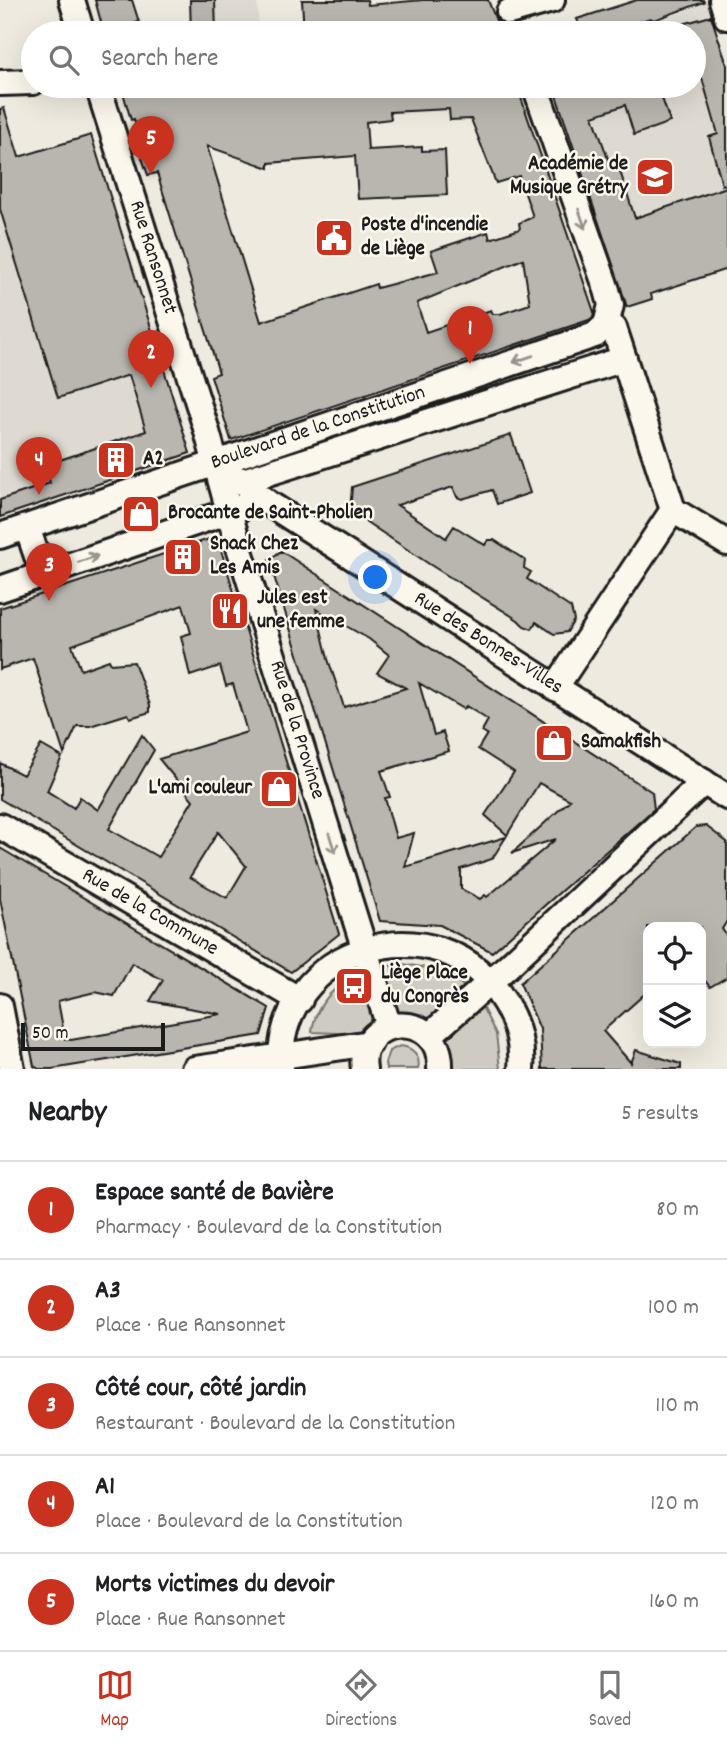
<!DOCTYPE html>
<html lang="en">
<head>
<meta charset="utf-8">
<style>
  :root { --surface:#fff; --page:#f2f2f2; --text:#202124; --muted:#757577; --line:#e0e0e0; --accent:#c8321e }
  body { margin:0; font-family:Dekko,sans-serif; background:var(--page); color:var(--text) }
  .controls { position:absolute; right:21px; bottom:21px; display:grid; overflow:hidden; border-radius:14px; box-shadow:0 7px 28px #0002 }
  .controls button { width:63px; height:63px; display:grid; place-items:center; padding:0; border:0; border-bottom:2px solid var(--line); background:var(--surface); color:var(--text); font:35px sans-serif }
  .scale { position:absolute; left:21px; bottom:18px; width:144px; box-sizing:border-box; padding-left:7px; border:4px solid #1c1c1c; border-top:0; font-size:19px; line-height:24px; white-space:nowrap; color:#1c1c1c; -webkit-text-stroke:5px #fbf7ec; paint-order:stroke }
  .you { position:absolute; left:376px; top:578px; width:24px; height:24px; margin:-18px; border:5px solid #fff; border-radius:50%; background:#1a73e8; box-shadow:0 0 0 10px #1a73e833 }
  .badge { display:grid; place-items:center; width:46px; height:46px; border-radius:50%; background:var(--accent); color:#fff; font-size:23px; font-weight:700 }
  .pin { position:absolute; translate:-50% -58px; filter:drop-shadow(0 2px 4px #0008) }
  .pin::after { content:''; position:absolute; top:37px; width:24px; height:21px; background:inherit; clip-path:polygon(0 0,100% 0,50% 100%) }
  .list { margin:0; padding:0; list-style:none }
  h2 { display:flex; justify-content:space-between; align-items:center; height:91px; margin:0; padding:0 28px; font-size:30px }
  h2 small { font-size:23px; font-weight:400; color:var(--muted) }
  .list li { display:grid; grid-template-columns:46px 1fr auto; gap:21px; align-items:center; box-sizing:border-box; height:98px; padding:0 28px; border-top:2px solid var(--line) }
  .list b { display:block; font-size:26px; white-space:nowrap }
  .list p { margin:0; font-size:23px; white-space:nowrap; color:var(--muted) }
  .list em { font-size:23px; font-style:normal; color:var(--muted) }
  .icon { flex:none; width:38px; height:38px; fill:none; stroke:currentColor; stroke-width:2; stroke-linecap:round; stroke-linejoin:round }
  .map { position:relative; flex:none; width:727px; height:1069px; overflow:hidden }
  .search { position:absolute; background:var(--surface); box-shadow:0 7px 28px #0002; left:21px; right:21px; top:21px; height:77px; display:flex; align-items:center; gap:18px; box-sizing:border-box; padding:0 24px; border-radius:38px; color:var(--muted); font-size:26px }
  .sheet { height:581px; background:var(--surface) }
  nav { display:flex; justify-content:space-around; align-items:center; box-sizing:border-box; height:98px; border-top:2px solid var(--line); background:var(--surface); font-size:19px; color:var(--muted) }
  nav a { display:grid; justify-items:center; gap:4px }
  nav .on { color:var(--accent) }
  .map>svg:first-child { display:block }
  .built { fill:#dedad1 }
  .green { fill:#ceccc2; stroke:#75746f; stroke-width:2 }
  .building { fill:#b9b6af; stroke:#1c1c1c; stroke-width:2; fill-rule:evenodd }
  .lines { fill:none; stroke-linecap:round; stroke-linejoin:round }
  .minor-casing { stroke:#1c1c1c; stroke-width:30 }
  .minor { stroke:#fbf7ec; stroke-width:24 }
  .oneway { stroke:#97948e }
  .labels { text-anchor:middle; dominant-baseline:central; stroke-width:5; stroke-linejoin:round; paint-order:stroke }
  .poi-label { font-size:21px; font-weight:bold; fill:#1c1c1c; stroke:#fbf7ec; text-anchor:start }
  .street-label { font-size:21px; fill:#1c1c1c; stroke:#fbf7ec }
</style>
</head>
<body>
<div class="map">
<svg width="727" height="1069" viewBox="0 0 727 1069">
  <rect width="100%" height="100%" fill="#eeeadf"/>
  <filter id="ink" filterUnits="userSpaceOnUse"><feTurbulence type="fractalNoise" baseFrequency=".0143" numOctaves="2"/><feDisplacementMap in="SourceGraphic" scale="14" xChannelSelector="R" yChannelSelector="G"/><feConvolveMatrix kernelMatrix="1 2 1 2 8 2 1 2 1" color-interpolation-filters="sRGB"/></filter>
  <g filter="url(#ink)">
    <path class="built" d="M 190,0 L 257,0 L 259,33 L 191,33 Z
      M 708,0 L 727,65 L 727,269 L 651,294 L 652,299 L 627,307 L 553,86 L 694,86 L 694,33 L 621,33 L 692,9 L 692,4 Z
      M 0,209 L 47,362 L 152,330 L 190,453 L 0,517 Z"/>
    <path class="green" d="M 403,964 C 426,967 449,972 467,989 L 429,1022 L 397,1014 L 382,967 Z
      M 363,972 L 377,1021 L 363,1034 L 312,1032 C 315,1004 337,982 363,972 Z
      M 480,1003 L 496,1034 L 500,1069 L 451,1069 L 443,1037 Z
      M 400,1046 C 413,1047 421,1056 418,1069 L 386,1069 L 385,1063 L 389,1051 Z"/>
    <path class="building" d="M 95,0 L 132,0 L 139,22 L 132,24 L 135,33 L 104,33 Z
      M 190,0 L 215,0 L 216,33 L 191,33 Z
      M 302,0 L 367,0 L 368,5 L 423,0 L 488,0 L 500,31 L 491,33 L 304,33 Z
      M 637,0 L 703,0 L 704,2 L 654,20 L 650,18 L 607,33 L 582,33 L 577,19 Z
      M 711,16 L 727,65 L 727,184 L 722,185 L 709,137 L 718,134 L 702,78 L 694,81 L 694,33 L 666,33 L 665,29 Z
      M 189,86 L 517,86 L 594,312 L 593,317 L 589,320 L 231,440 L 211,376 L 219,373 L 157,173 L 148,175 L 142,158 L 145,156 L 134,119 L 131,120 L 124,96 L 129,89 ZM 449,109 L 450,120 L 471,119 L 496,183 L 519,176 L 533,217 L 519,223 L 520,229 L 490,239 L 488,232 L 431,251 L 438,272 L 377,288 L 376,284 L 261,322 L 207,146 L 269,168 L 269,163 L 355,156 L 358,199 L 447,195 L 445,150 L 422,151 L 422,147 L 368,150 L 366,122 L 391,119 L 390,112 ZM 523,259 L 530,304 L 500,314 L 493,314 L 491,310 L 426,332 L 417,303 Z
      M 553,86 L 658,86 L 670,122 L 634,135 L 625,105 L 593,116 L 612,170 L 619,168 L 635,218 L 727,187 L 727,269 L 651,294 L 652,299 L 627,307 Z
      M 4,108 L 19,157 L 91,135 L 190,453 L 0,517 L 0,500 L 50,483 L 45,465 L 146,431 L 129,375 L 58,398 L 0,209 L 0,109 Z
      M 511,435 L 530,493 L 497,504 L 492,490 L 462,499 L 457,497 L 453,487 L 397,505 L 446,538 L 454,526 L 485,545 L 488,540 L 494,540 L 525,560 L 524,568 L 531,572 L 527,579 L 571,608 L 574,620 L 567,632 L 554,634 L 536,622 L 532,629 L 524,626 L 518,620 L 429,564 L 350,511 L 352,487 Z
      M 212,538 L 218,540 L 339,934 L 291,972 L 0,799 L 0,763 L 23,775 L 41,745 L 62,757 L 47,791 L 74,808 L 80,797 L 98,810 L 142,735 L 154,750 L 109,829 L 158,857 L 193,800 L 159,759 L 247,732 L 233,684 L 226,686 L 220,666 L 190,676 L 181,636 L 191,633 L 183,605 L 72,645 L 81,670 L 109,660 L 111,664 L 134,662 L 150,705 L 150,712 L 130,718 L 128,714 L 90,726 L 77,726 L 64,754 L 33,658 L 0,669 L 0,608 ZM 218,832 L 246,866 L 227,898 L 190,877 Z
      M 281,551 L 652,792 L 654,809 L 492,952 L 440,925 L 380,921 L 269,560 ZM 316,609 L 369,639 L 389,655 L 377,673 L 406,688 L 344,707 L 328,659 ZM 419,683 L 463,709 L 466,706 L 488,720 L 482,731 L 487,734 L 478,749 L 514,772 L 485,815 L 507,835 L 539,783 L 570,800 L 512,853 L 556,839 L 487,897 L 485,895 L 480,899 L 461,889 L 461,869 L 492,859 L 506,837 L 405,867 L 414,833 L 396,838 L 385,798 L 390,797 L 381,771 L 449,751 L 443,732 L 434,735 Z
      M 706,826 L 727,842 L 727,921 L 722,929 L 727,936 L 727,977 L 710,987 L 701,976 L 701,927 L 648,927 L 648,991 L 603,1031 L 631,1063 L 636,1050 L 681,1064 L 681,1069 L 542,1069 L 540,1029 L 520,983 L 696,827 Z
      M 0,848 L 269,1008 L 261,1035 L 52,1069 L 39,1069 L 34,1066 L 0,899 ZM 132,963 L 163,980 L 150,1001 L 221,1014 L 71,1040 L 65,1039 L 58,1001 L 95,992 L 114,996 Z"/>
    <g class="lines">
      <g class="minor-casing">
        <g id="minor">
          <path d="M 72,0 L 82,33"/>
          <path d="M 722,0 L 727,17"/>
          <path d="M 509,12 L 552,0"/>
          <path d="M 0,83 L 33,82"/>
          <path id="s1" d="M 98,86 L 206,428 L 238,544 L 389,1027"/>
          <path d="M 535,86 L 607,290 L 611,305 L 606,325"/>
          <path d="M 606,325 L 614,328 L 673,510"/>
          <path id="s2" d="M 217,463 L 268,503 L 727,797"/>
          <path d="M 240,482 L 624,359"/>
          <path d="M 673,510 L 727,543"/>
          <path d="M 27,527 L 43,574"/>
          <path id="s3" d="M 0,536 L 595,335 L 606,325"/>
          <path d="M 0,589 L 245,506"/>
          <path d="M 555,688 L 673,510"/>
          <path id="s4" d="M 0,826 L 300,1000"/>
          <path d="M 0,1006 L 12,1069"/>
          <path d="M 429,1036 L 508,966 L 704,782"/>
          <path d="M 194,1069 L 370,1043"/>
          <path d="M 281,1069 C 274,945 442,896 505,1003 C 517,1023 523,1046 521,1069"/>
          <path d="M 364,1069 C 355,1015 443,1007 440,1069"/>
        </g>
      </g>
      <use href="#minor" class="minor"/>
    </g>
    <defs><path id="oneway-shaft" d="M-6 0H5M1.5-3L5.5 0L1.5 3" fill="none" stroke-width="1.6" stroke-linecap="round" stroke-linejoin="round" transform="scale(1.75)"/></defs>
    <g class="oneway">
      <use href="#oneway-shaft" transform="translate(582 219) rotate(71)"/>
      <use href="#oneway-shaft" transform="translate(523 359) rotate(161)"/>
      <use href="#oneway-shaft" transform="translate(88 559) rotate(-19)"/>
      <use href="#oneway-shaft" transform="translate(332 843) rotate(72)"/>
    </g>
  </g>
  <defs>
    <g id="university-square" transform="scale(2.0125)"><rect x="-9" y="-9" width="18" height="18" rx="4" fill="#c8321e" stroke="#fbf7ec"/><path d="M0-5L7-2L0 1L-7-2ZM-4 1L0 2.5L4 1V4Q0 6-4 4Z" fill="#fff"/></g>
    <g id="civic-square" transform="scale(2.0125)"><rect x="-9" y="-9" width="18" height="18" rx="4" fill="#c8321e" stroke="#fbf7ec"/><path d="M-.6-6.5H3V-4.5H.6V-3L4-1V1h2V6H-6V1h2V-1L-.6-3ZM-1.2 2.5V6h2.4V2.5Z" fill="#fff"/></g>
    <g id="building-square" transform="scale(2.0125)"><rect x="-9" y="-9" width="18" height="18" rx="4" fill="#c8321e" stroke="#fbf7ec"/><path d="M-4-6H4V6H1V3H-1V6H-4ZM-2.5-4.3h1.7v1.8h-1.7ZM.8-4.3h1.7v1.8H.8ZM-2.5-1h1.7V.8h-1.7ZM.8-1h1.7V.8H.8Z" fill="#fff"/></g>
    <g id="shop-square" transform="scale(2.0125)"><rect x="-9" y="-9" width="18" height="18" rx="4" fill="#c8321e" stroke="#fbf7ec"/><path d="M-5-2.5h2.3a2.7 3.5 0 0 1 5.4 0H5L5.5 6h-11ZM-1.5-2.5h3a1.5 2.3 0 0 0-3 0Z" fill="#fff"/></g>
    <g id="restaurant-square" transform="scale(2.0125)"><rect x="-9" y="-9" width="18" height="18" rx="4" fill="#c8321e" stroke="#fbf7ec"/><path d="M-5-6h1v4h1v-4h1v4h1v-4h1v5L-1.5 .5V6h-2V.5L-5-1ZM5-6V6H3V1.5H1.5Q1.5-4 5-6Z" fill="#fff"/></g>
    <g id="bus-square" transform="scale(2.0125)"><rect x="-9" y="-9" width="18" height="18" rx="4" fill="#c8321e" stroke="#fbf7ec"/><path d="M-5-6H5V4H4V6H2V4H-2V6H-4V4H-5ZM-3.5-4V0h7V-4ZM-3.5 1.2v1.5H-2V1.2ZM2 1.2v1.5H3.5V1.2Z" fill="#fff"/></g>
  </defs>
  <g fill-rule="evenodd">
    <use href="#university-square" x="655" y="177"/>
    <use href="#civic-square" x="334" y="238"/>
    <use href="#building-square" x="116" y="460"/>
    <use href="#shop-square" x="141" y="514"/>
    <use href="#building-square" x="183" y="557"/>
    <use href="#restaurant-square" x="230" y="611"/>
    <use href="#shop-square" x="554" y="743"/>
    <use href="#shop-square" x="279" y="789"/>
    <use href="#bus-square" x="354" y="986"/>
  </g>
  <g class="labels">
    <g class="poi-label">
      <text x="628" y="165" text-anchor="end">Académie de<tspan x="628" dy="24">Musique Grétry</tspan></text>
      <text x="361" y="226">Poste d'incendie<tspan x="361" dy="24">de Liège</tspan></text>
      <text x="143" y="460">A2</text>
      <text x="168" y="514">Brocante de Saint-Pholien</text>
      <text x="210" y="545">Snack Chez<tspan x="210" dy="24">Les Amis</tspan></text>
      <text x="257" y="599">Jules est<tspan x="257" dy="24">une femme</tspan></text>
      <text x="581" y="743">Samakfish</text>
      <text x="252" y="789" text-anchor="end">L'ami couleur</text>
      <text x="381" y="974">Liège Place<tspan x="381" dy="24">du Congrès</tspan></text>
    </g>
    <g class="street-label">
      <text stroke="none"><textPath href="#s1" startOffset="180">Rue Ransonnet</textPath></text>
      <text stroke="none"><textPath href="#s3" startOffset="336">Boulevard de la Constitution</textPath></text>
      <text stroke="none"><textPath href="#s2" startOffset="326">Rue des Bonnes-Villes</textPath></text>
      <text stroke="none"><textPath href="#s1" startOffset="674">Rue de la Province</textPath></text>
      <text stroke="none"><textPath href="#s4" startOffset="173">Rue de la Commune</textPath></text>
    </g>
  </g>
</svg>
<div class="controls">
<button><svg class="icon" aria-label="locate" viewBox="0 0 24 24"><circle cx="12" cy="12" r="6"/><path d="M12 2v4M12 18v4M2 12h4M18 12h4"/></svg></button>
<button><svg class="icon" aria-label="layers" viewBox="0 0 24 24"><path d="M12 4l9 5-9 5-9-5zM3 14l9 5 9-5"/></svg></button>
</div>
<div class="scale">50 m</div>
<div class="you"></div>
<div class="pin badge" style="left:470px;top:364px">1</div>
<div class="pin badge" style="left:151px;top:388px">2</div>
<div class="pin badge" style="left:49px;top:601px">3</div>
<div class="pin badge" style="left:39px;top:495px">4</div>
<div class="pin badge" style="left:151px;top:174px">5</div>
<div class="search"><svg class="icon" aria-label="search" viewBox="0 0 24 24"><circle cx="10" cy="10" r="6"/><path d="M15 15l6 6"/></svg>Search here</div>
</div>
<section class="sheet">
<h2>Nearby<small>5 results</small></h2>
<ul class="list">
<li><span class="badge">1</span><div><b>Espace santé de Bavière</b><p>Pharmacy · Boulevard de la Constitution</p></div><em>80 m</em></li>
<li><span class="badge">2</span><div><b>A3</b><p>Place · Rue Ransonnet</p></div><em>100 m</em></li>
<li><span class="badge">3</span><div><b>Côté cour, côté jardin</b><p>Restaurant · Boulevard de la Constitution</p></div><em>110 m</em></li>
<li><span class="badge">4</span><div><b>A1</b><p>Place · Boulevard de la Constitution</p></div><em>120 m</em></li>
<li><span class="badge">5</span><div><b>Morts victimes du devoir</b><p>Place · Rue Ransonnet</p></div><em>160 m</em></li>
</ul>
</section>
<nav>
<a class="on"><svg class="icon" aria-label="map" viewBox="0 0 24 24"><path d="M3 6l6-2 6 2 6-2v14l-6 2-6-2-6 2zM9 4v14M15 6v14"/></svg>Map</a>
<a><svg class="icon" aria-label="directions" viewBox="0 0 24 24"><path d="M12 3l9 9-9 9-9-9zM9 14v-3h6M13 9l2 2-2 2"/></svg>Directions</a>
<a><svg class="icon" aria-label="saved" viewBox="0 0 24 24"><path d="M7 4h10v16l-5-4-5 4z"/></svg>Saved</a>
</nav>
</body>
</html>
